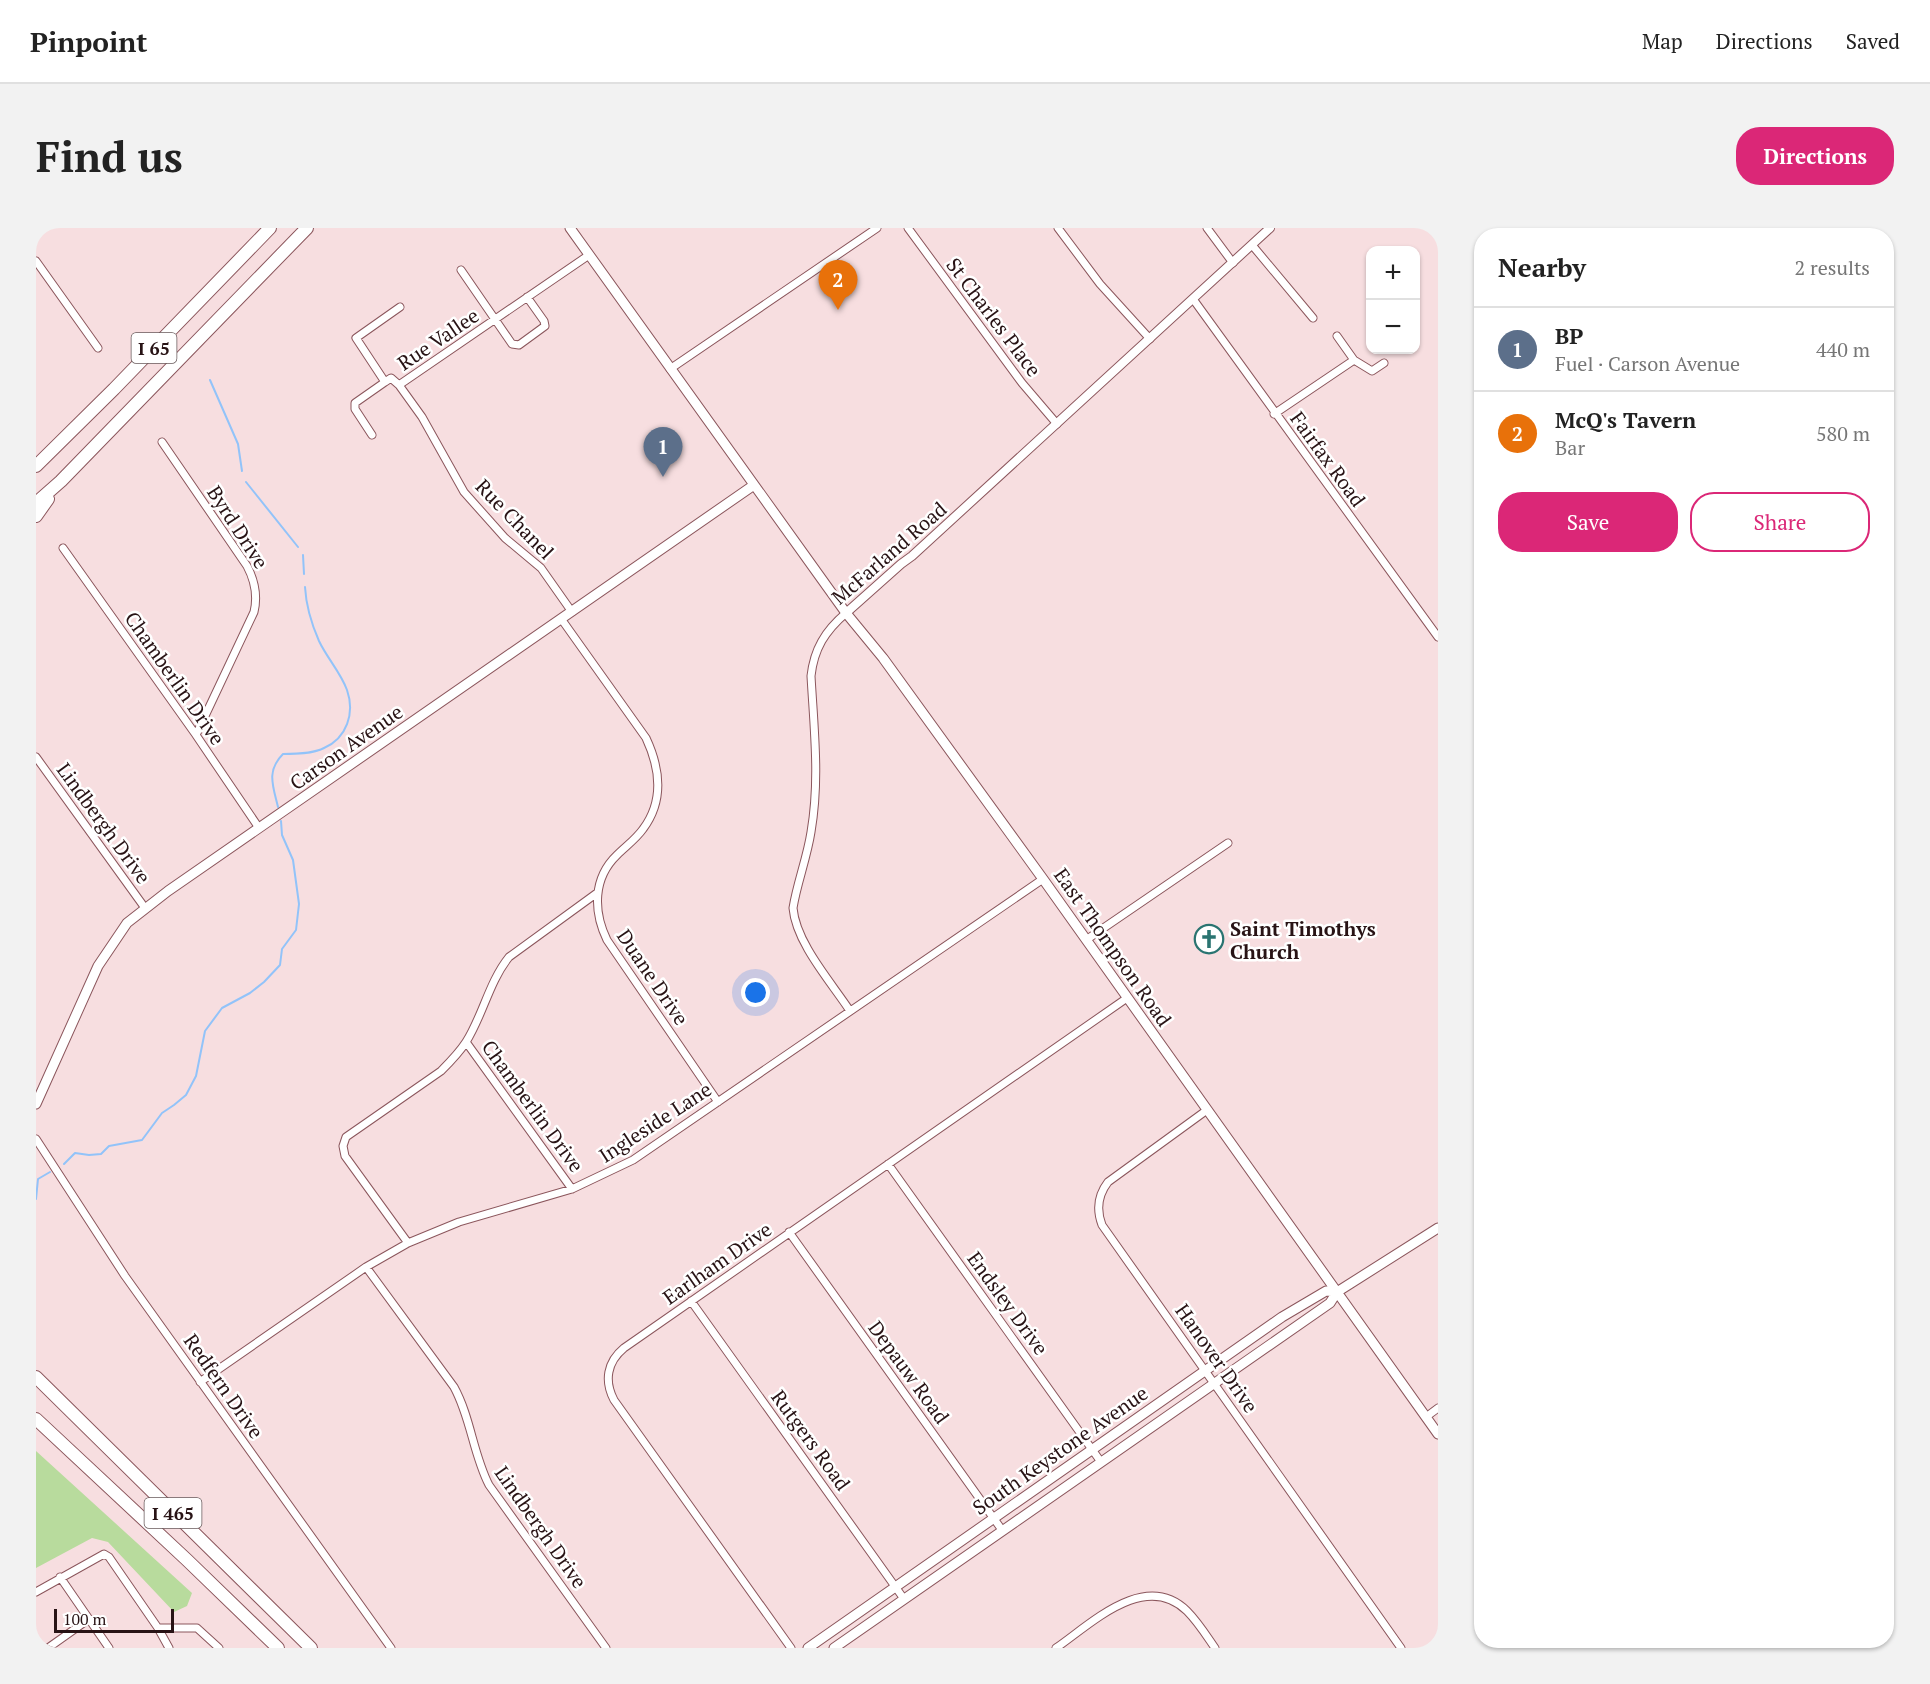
<!DOCTYPE html>
<html lang="en">
<head>
<meta charset="utf-8">
<style>
  :root { --surface:#fff; --page:#f2f2f2; --text:#222; --muted:#767676; --line:#e0e0e0; --accent:#db2777 }
  body { margin:0; font-family:"PT Serif",serif; background:var(--page); color:var(--text) }
  .controls { position:absolute; right:18px; top:18px; display:grid; overflow:hidden; border-radius:12px; box-shadow:0 2px 4px #0004 }
  .controls button { width:54px; height:54px; display:grid; place-items:center; padding:0; border:0; border-bottom:2px solid var(--line); background:var(--surface); color:var(--text); font:30px sans-serif }
  .scale { position:absolute; left:18px; bottom:15px; width:120px; box-sizing:border-box; padding-left:6px; border:3px solid #281315; border-top:0; font-size:16px; line-height:21px; white-space:nowrap; color:#281315; -webkit-text-stroke:4px #fff; paint-order:stroke }
  .you { position:absolute; left:720px; top:765px; width:21px; height:21px; margin:-15px; border:4px solid #fff; border-radius:50%; background:#1a73e8; box-shadow:0 0 0 9px #1a73e833 }
  .badge { display:grid; place-items:center; width:39px; height:39px; border-radius:50%; background:var(--accent); color:#fff; font-size:20px; font-weight:700 }
  .pin { position:absolute; translate:-50% -50px; filter:drop-shadow(0 2px 3px #0008) }
  .pin::after { content:''; position:absolute; top:32px; width:21px; height:18px; background:inherit; clip-path:polygon(0 0,100% 0,50% 100%) }
  .list { margin:0; padding:0; list-style:none }
  h2 { display:flex; justify-content:space-between; align-items:center; height:78px; margin:0; padding:0 24px; font-size:26px }
  h2 small { font-size:20px; font-weight:400; color:var(--muted) }
  .list li { display:grid; grid-template-columns:39px 1fr auto; gap:18px; align-items:center; box-sizing:border-box; height:84px; padding:0 24px; border-top:2px solid var(--line) }
  .list b { display:block; font-size:22px; white-space:nowrap }
  .list p { margin:0; font-size:20px; white-space:nowrap; color:var(--muted) }
  .list em { font-size:20px; font-style:normal; color:var(--muted) }
  .actions { display:flex; gap:12px; padding:18px 24px }
  .actions a { flex:1; padding:14px 0; border:2px solid var(--accent); border-radius:24px; text-align:center; font-size:21px; color:var(--accent) }
  .actions .main { background:var(--accent); color:#fff }
  .map { position:relative; flex:none; width:1402px; height:1420px; overflow:hidden; border-radius:24px }
  header { display:flex; align-items:center; gap:36px; box-sizing:border-box; height:84px; padding:0 30px; background:var(--surface); border-bottom:2px solid var(--line) }
  header strong { font-size:28px }
  nav { display:flex; gap:33px; margin-inline-start:auto; font-size:21px }
  .intro { display:flex; align-items:center; justify-content:space-between; box-sizing:border-box; height:144px; padding:0 36px }
  h1 { margin:0; font-size:42px }
  .button { padding:15px 27px; border-radius:24px; background:var(--accent); color:#fff; font-size:21px; font-weight:700 }
  main { display:flex; gap:36px; padding:0 36px }
  aside { flex:1; background:var(--surface); border-radius:24px; box-shadow:0 2px 4px #0004 }
  .map>svg:first-child { display:block }
  .green { fill:#b8db9d }
  .lines { fill:none; stroke-linecap:round; stroke-linejoin:round }
  .stream { stroke:#92c3f9; stroke-width:2 }
  .minor-casing { stroke:#8b565c; stroke-width:9 }
  .tertiary-casing { stroke:#8b565c; stroke-width:10 }
  .secondary-casing { stroke:#8b565c; stroke-width:11 }
  .motorway-casing { stroke:#8b565c; stroke-width:14 }
  .minor { stroke:#fff; stroke-width:7 }
  .tertiary { stroke:#fff; stroke-width:8 }
  .secondary { stroke:#fff; stroke-width:9 }
  .motorway { stroke:#fff; stroke-width:12 }
  .labels { text-anchor:middle; dominant-baseline:central; stroke-width:5; stroke-linejoin:round; paint-order:stroke }
  .shield { fill:#fff; stroke:#685a5b; stroke-width:1.5 }
  .shield-label { font-size:18px; font-weight:bold; fill:#281315 }
  .street-label { font-size:20px; fill:#281315; stroke:#fff }
  .poi-label { font-size:20px; font-weight:bold; fill:#281315; stroke:#fff; text-anchor:start }
</style>
</head>
<body>
<header>
<strong>Pinpoint</strong>
<nav><a>Map</a><a>Directions</a><a>Saved</a></nav>
</header>
<div class="intro"><h1>Find us</h1><a class="button">Directions</a></div>
<main>
<div class="map">
<svg width="1402" height="1420" viewBox="0 0 1402 1420">
  <rect width="100%" height="100%" fill="#f7dee0"/>
  <path class="green" d="M 0,1223 L 156,1365 L 151,1378 L 138,1384 L 72,1314 L 56,1310 L 0,1340 Z"/>
  <g class="lines">
    <path class="stream" d="M 174,152 L 202,216 L 206,243
      M 210,254 L 262,319
      M 267,327 L 268,346
      M 242,579 C 237,558 230,543 247,526 C 259,526 277,526 288,520 C 311,510 319,485 311,462 C 305,445 291,430 283,413 C 276,397 270,377 269,359
      M 28,936 L 39,925 L 53,927 L 65,926 L 73,918 L 106,912 L 126,885 L 138,877 L 150,867 L 160,848 L 169,803 L 186,780 L 214,765 L 228,754 L 244,737 L 246,721 L 260,702 L 263,676 L 257,632 L 246,607 L 245,593
      M 0,971 L 2,951 L 14,944"/>
    <g class="minor-casing">
      <path id="minor" d="M 872,0 L 986,155 L 1021,196
        M 1022,0 L 1064,56 L 1114,111
        M 1171,0 L 1197,35
        M 1216,17 L 1277,90
        M 0,33 L 62,120
        M 425,42 L 476,116 L 483,117 L 509,98 L 508,93 L 491,69
        M 1157,71 L 1402,409
        M 364,79 L 320,110 L 349,154 L 355,150 L 363,157 L 386,189 L 428,264 L 469,310 L 505,340 L 536,384
        M 1301,108 L 1318,132 L 1336,143 L 1348,135
        M 634,141 L 841,0
        M 363,157 L 553,27
        M 1238,186 L 1318,132
        M 336,207 L 319,181 L 319,175 L 349,154
        M 126,214 L 211,338 C 219,353 222,367 218,384 L 160,507
        M 27,320 L 160,507 L 223,600
        M 810,385 C 789,403 778,421 775,448 C 778,501 784,552 775,604 C 771,630 761,655 757,680 C 760,715 795,754 814,783
        M 526,392 L 610,510 C 624,540 628,573 607,601 C 600,611 590,618 581,627 C 557,650 557,683 571,712 L 682,874
        M 0,529 L 109,680
        M 1050,712 L 1192,615
        M 430,814 L 536,961
        M 1171,882 L 1072,954 C 1062,967 1060,981 1066,997 L 1365,1420
        M 0,911 L 89,1048 L 355,1420
        M 852,936 L 1065,1234
        M 753,1004 L 966,1302
        M 372,1015 L 309,928 L 307,918 L 310,909 L 405,843 C 414,834 423,825 430,814 C 447,787 453,754 473,729 L 561,665
        M 330,1039 L 418,1159 C 435,1190 437,1226 453,1257 L 570,1420
        M 655,1073 L 868,1371
        M 164,1154 L 330,1039 L 372,1015 L 423,994 L 536,961 L 597,932 L 1007,651
        M 1390,1189 L 1402,1180
        M 24,1349 L 73,1420
        M 0,1364 L 68,1326 L 73,1329 L 122,1400 L 133,1420
        M 122,1400 L 161,1400 L 183,1420
        M 12,1420 L 53,1391
        M 755,1420 L 578,1172 C 568,1153 571,1134 588,1120 L 1091,770
        M 1020,1420 C 1055,1396 1109,1342 1151,1383 C 1162,1394 1170,1407 1179,1420"/>
    </g>
    <g class="tertiary-casing">
      <path id="tertiary" d="M 810,385 L 865,336 L 876,328 L 1234,0"/>
    </g>
    <g class="secondary-casing">
      <path id="secondary" d="M 534,0 L 810,385 L 847,430 L 1007,651 L 1402,1206
        M 0,876 L 62,738 L 91,695 L 132,663 L 718,257
        M 772,1420 L 1246,1089 L 1290,1063 L 1301,1064
        M 798,1420 L 1294,1075 L 1301,1064 L 1402,1000"/>
    </g>
    <g class="motorway-casing">
      <path id="motorway" d="M 0,238 L 78,161 L 234,0
        M 0,275 L 25,253 L 271,0
        M 0,288 L 12,271
        M 0,1149 L 275,1420
        M 0,1191 L 151,1332 L 242,1420"/>
    </g>
    <use href="#minor" class="minor"/>
    <use href="#tertiary" class="tertiary"/>
    <use href="#secondary" class="secondary"/>
    <use href="#motorway" class="motorway"/>
  </g>
  <defs>
    <g id="church-ring" transform="scale(1.5)"><circle r="9.5" fill="#fff" stroke="#2a7471" stroke-width="1.5"/><path d="M-1.2-6h2.4v3.5h3.3v2.4h-3.3V6h-2.4V-.1h-3.3v-2.4h3.3Z" fill="#2a7471"/></g>
  </defs>
  <g fill-rule="evenodd">
    <use href="#church-ring" x="1173" y="711"/>
  </g>
  <g class="labels">
    <g class="shield">
      <rect x="95.5" y="105" width="45" height="30" rx="4.5"/>
      <rect x="108.5" y="1270" width="57" height="30" rx="4.5"/>
    </g>
    <g class="shield-label">
      <text x="118" y="120">I 65</text>
      <text x="137" y="1285">I 465</text>
    </g>
    <g class="street-label">
      <text transform="translate(958 89) rotate(53)">St Charles Place</text>
      <text transform="translate(402 111) rotate(-34)">Rue Vallee</text>
      <text transform="translate(1292 231) rotate(54)">Fairfax Road</text>
      <text transform="translate(479 291) rotate(46)">Rue Chanel</text>
      <text transform="translate(202 299) rotate(57)">Byrd Drive</text>
      <text transform="translate(853 325) rotate(-41)">McFarland Road</text>
      <text transform="translate(139 450) rotate(55)">Chamberlin Drive</text>
      <text transform="translate(310 519) rotate(-35)">Carson Avenue</text>
      <text transform="translate(68 595) rotate(54)">Lindbergh Drive</text>
      <text transform="translate(1077 719) rotate(55)">East Thompson Road</text>
      <text transform="translate(617 749) rotate(56)">Duane Drive</text>
      <text transform="translate(497 878) rotate(54)">Chamberlin Drive</text>
      <text transform="translate(619 894) rotate(-33)">Ingleside Lane</text>
      <text transform="translate(681 1035) rotate(-35)">Earlham Drive</text>
      <text transform="translate(972 1075) rotate(54)">Endsley Drive</text>
      <text transform="translate(1181 1130) rotate(55)">Hanover Drive</text>
      <text transform="translate(873 1144) rotate(54)">Depauw Road</text>
      <text transform="translate(188 1158) rotate(55)">Redfern Drive</text>
      <text transform="translate(775 1212) rotate(54)">Rutgers Road</text>
      <text transform="translate(1024 1222) rotate(-35)">South Keystone Avenue</text>
      <text transform="translate(505 1299) rotate(55)">Lindbergh Drive</text>
    </g>
    <g class="poi-label">
      <text x="1194" y="700">Saint Timothys<tspan x="1194" dy="23">Church</tspan></text>
    </g>
  </g>
</svg>
<div class="controls">
<button>+</button>
<button>−</button>
</div>
<div class="scale">100 m</div>
<div class="you"></div>
<div class="pin badge" style="left:627px;top:249px;background:#5c6f8a">1</div>
<div class="pin badge" style="left:802px;top:82px;background:#e8710a">2</div>
</div>
<aside>
<h2>Nearby<small>2 results</small></h2>
<ul class="list">
<li><span class="badge" style="background:#5c6f8a">1</span><div><b>BP</b><p>Fuel · Carson Avenue</p></div><em>440 m</em></li>
<li><span class="badge" style="background:#e8710a">2</span><div><b>McQ's Tavern</b><p>Bar</p></div><em>580 m</em></li>
</ul>
<div class="actions"><a class="main">Save</a><a>Share</a></div>
</aside>
</main>
</body>
</html>
